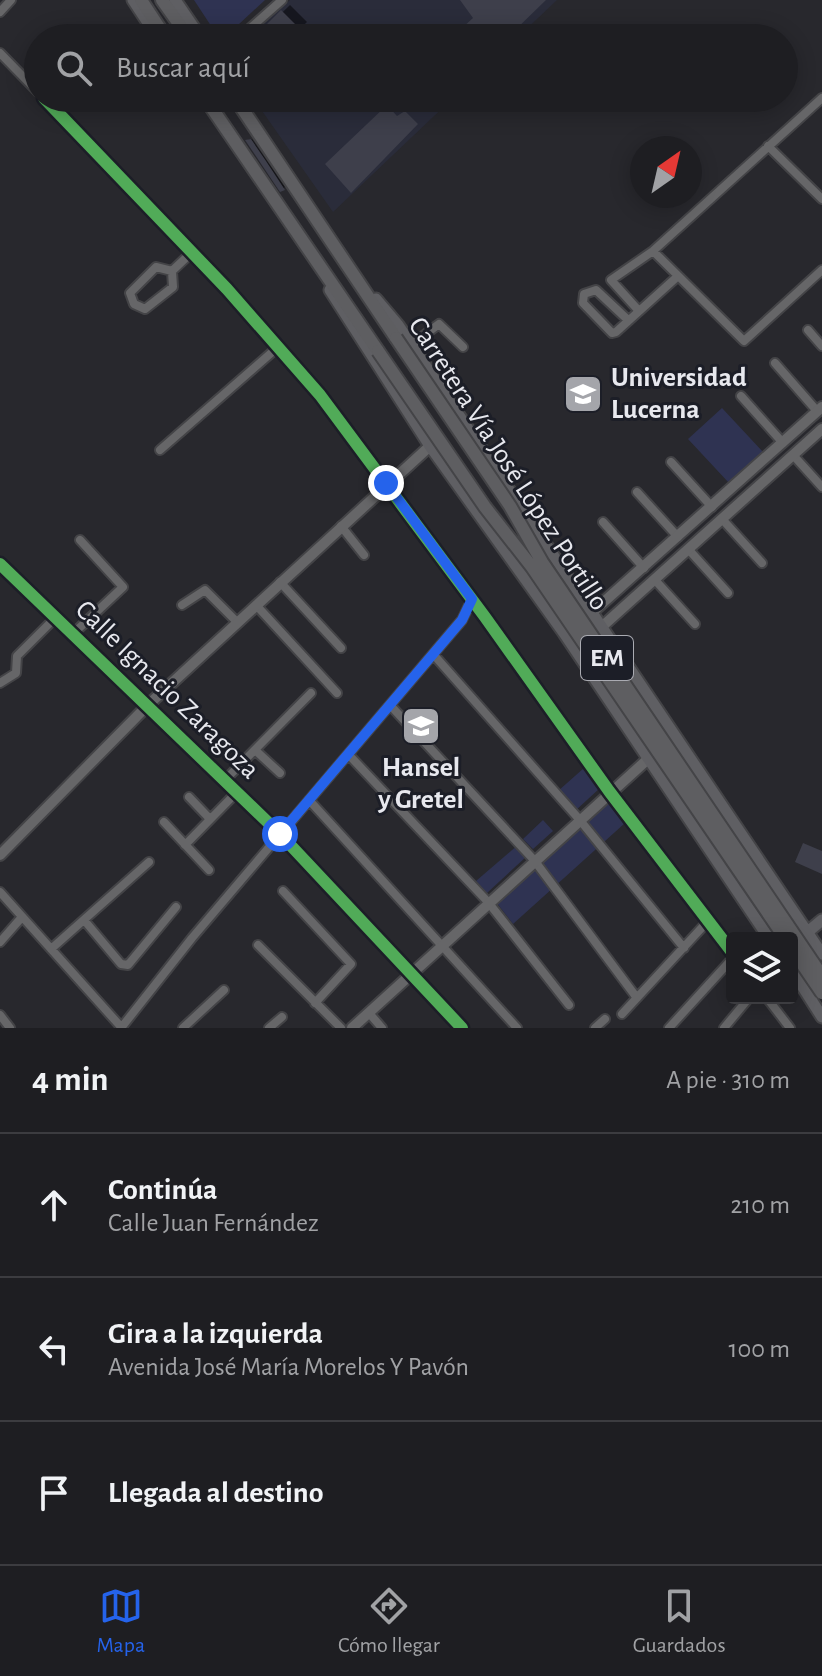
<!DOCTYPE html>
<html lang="es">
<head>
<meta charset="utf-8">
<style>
  :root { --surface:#1e1e22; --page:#2b2b2f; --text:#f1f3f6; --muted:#a1a2a5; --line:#3c3c40; --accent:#2563eb }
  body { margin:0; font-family:"Alegreya Sans",sans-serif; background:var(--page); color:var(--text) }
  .controls { position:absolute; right:24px; bottom:24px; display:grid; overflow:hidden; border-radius:8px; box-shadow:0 4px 20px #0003 }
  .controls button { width:72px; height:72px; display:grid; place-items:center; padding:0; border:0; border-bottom:2px solid var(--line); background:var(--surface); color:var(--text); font:40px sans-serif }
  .compass { position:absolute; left:630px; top:136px; width:72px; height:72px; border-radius:50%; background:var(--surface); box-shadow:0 4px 20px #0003; rotate:34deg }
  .stop { position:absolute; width:24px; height:24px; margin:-18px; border:6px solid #2563eb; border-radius:50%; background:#fff }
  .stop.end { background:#2563eb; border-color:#fff; box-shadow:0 2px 8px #0008 }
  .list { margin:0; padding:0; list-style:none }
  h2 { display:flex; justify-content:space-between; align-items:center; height:104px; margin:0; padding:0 32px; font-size:34px }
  h2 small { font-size:26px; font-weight:400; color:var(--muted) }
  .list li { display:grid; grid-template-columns:52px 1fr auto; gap:24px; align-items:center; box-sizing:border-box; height:144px; padding:0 32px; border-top:2px solid var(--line) }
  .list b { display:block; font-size:30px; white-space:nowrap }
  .list p { margin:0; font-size:26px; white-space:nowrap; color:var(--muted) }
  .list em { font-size:26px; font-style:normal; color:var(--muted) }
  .icon { flex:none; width:44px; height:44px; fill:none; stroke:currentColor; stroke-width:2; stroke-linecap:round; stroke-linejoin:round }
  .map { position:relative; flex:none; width:822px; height:1028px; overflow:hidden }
  .search { position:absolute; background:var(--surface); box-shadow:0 4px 20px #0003; left:24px; right:24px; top:24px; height:88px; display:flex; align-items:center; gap:20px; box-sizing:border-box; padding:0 28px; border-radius:44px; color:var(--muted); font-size:30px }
  .sheet { height:536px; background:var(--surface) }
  nav { display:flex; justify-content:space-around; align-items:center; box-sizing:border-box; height:112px; border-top:2px solid var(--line); background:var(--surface); font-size:22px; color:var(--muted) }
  nav a { display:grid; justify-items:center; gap:4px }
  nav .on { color:var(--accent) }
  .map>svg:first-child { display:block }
  .built { fill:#2a2c3a }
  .green { fill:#2f3352 }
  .shadow { fill:#0007 }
  .building { fill:#3e3f4b }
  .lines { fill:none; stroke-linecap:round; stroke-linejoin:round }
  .minor-casing { stroke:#444447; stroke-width:12 }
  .tertiary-casing { stroke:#444447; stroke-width:14 }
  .secondary-casing { stroke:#444447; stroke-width:15 }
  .primary-casing { stroke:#444447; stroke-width:16 }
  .minor { stroke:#666668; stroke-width:8 }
  .tertiary { stroke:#666668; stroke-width:10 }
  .secondary { stroke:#5f5f63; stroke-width:11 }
  .primary { stroke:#5e5e61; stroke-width:12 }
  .primary-bridge-casing { stroke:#444447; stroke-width:16; stroke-linecap:butt }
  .primary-bridge { stroke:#5e5e61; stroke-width:12 }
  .cycleway-casing { stroke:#1c1e27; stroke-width:17 }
  .cycleway { stroke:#51ab58; stroke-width:12 }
  .route { stroke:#2563eb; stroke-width:10 }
  .labels { text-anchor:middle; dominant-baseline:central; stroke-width:6; stroke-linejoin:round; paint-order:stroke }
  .shield { fill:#1c1e27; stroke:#aaabb2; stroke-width:2 }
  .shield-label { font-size:26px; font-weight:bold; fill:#e7e8ee }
  .poi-label { font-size:28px; font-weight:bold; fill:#e7e8ee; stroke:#1c1e27; text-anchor:start }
  .street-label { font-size:28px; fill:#e7e8ee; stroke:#1c1e27 }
</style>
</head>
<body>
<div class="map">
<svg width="822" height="1028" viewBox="0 0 822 1028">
  <rect width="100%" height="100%" fill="#28282d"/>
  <path class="built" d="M 290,0 L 557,0 L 517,38 L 248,38 Z
    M 253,98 L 453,98 L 333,212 Z"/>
  <path class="green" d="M 194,0 L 265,0 L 224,38 L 219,38 Z
    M 722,408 L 763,452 L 729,483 L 688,439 Z
    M 584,768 L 600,788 L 575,811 L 558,791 Z
    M 607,799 L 625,823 L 513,924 L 496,902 Z
    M 543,820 L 553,831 L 533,849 L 523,839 Z
    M 518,845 L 527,856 L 487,893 L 476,881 Z"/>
  <path class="shadow" d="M 290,5 L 307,22 L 290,38 L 256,38 Z
    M 252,139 L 285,187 L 281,190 L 248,140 Z"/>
  <path class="building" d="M 460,0 L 546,0 L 507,38 L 451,38 L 473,18 Z
    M 281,10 L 301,30 L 293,38 L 253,38 Z
    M 387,105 L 397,116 L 405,111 L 418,124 L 351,193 L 325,164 Z
    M 251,139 L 266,161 L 285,190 L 280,192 L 245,140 Z
    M 803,843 L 822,851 L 822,874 L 795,862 Z"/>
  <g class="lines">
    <g class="minor-casing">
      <path id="minor" d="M 0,12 L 11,0
        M 239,38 L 282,0
        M 0,53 L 38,92
        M 44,98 L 227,289 L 320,395 L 485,617 L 609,791 L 732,952
        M 768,146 L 822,199
        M 653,251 L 744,341 L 822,270
        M 172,271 L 173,287 L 145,309 L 134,304 L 130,293 L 156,267 L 172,271 L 192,252
        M 639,311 L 611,280 L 653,251 L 822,98
        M 628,320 L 596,290 L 584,294 L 583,303 L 612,333 L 616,332 L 678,276
        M 808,330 L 822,346
        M 411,345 L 439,324 L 463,347
        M 775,363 L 817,411
        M 741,396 L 783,443
        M 160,450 L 278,347
        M 793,455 L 822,487
        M 671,462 L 712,507
        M 637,492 L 678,537
        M 722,519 L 762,563
        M 603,522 L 644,568
        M 341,526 L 364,555
        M 689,550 L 728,593
        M 0,564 L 280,834 L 462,1028
        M 655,580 L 695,624
        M 280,582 L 341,648
        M 182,605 L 205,590 L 237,622
        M 256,605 L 337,693
        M 75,632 L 123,587 L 80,540
        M 433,654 L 579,819 L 684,948
        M 0,683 L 16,673 L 17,656 L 57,616
        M 390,705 L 534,860 L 637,998
        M 255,750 L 280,773
        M 348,754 L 488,902 L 569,1005
        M 225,780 L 311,693
        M 189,797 L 210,819
        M 309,800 L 517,1028
        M 164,822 L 209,870
        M 185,845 L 237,792
        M 283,891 L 351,964 L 315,1003
        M 0,892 L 122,1028
        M 84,920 L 121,964 L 128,965 L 176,907
        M 0,942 L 22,917
        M 258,945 L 341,1028
        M 51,949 L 149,862
        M 767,998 L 790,1028
        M 369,1013 L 382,1028
        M 622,1014 L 708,921
        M 0,1015 L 10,1028
        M 121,1028 L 192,938 L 462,620 L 472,599
        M 183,1028 L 224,990
        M 269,1028 L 282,1017
        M 595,1028 L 605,1019
        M 669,1028 L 732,959
        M 724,1028 L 749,998"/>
    </g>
    <g class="tertiary-casing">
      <path id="tertiary" d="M 588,616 L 822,407
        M 586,641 L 822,429
        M 0,855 L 148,705 L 430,446
        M 352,1028 L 648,759"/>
    </g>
    <g class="secondary-casing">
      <path id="secondary" d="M 133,0 L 158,38
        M 175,0 L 201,38
        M 330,290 L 430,446 L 564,633 L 769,938
        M 376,299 L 398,325 L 822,954
        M 804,935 L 822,920
        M 792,970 L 822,1017"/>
    </g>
    <g class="primary-casing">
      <path id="primary" d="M 141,0 L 166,38
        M 162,0 L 189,38
        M 205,98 L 378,351
        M 235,98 L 396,338"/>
    </g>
    <use href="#minor" class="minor"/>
    <use href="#tertiary" class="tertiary"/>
    <use href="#secondary" class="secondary"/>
    <use href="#primary" class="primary"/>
    <g class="primary-bridge-casing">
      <path id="primary-bridge" d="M 396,338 L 510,506 L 542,562 L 822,976
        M 378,351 L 485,507 L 532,567 L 785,938
        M 792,949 L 822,993"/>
    </g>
    <use href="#primary-bridge" class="primary-bridge"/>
    <g class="cycleway-casing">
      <path id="cycleway" d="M 44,98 L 227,289 L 320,395 L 485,617 L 609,791 L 732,952
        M 0,564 L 280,834 L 462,1028"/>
    </g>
    <use href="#cycleway" class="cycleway"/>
  </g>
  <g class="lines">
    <path class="route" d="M 280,834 L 462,620 L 472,599 L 386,483"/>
  </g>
  <defs>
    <g id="school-square" transform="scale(2)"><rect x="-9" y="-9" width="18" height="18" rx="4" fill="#a4a5aa" stroke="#1c1e27"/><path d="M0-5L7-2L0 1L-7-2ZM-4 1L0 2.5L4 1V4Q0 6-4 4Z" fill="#fff"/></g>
  </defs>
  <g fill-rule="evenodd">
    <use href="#school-square" x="583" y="394"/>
    <use href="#school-square" x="421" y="726"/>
  </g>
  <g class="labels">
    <rect class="shield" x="581" y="636" width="52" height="44" rx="6"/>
    <g class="shield-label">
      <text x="607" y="658">EM</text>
    </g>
    <g class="poi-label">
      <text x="611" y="378">Universidad<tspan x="611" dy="32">Lucerna</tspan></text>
      <text x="421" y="768" text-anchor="middle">Hansel<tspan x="421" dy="32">y Gretel</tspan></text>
    </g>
    <g class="street-label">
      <text transform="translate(508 464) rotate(57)">Carretera Vía José López Portillo</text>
      <text transform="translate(167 690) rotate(44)">Calle Ignacio Zaragoza</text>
    </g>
  </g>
</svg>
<div class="controls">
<button><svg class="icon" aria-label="layers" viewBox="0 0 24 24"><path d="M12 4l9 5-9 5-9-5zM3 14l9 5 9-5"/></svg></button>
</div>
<svg class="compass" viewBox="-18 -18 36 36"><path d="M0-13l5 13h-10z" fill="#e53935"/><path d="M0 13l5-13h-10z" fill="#a1a2a5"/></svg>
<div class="stop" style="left:280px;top:834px"></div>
<div class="stop end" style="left:386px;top:483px"></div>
<div class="search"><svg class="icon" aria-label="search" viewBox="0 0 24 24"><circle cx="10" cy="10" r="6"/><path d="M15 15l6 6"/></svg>Buscar aquí</div>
</div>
<section class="sheet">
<h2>4 min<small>A pie · 310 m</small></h2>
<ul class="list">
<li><svg class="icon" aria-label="ahead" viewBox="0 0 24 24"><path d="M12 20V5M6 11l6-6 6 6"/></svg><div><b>Continúa</b><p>Calle Juan Fernández</p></div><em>210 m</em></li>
<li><svg class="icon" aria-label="left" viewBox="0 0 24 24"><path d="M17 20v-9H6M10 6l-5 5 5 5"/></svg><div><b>Gira a la izquierda</b><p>Avenida José María Morelos Y Pavón</p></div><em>100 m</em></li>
<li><svg class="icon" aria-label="arrive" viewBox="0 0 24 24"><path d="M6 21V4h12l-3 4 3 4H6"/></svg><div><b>Llegada al destino</b></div></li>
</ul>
</section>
<nav>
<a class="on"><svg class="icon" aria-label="map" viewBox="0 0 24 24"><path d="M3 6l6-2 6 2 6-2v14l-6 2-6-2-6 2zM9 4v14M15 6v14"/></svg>Mapa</a>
<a><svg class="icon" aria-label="directions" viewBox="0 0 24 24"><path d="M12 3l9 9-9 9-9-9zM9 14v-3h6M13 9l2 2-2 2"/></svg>Cómo llegar</a>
<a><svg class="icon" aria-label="saved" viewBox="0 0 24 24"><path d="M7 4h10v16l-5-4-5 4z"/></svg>Guardados</a>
</nav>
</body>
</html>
